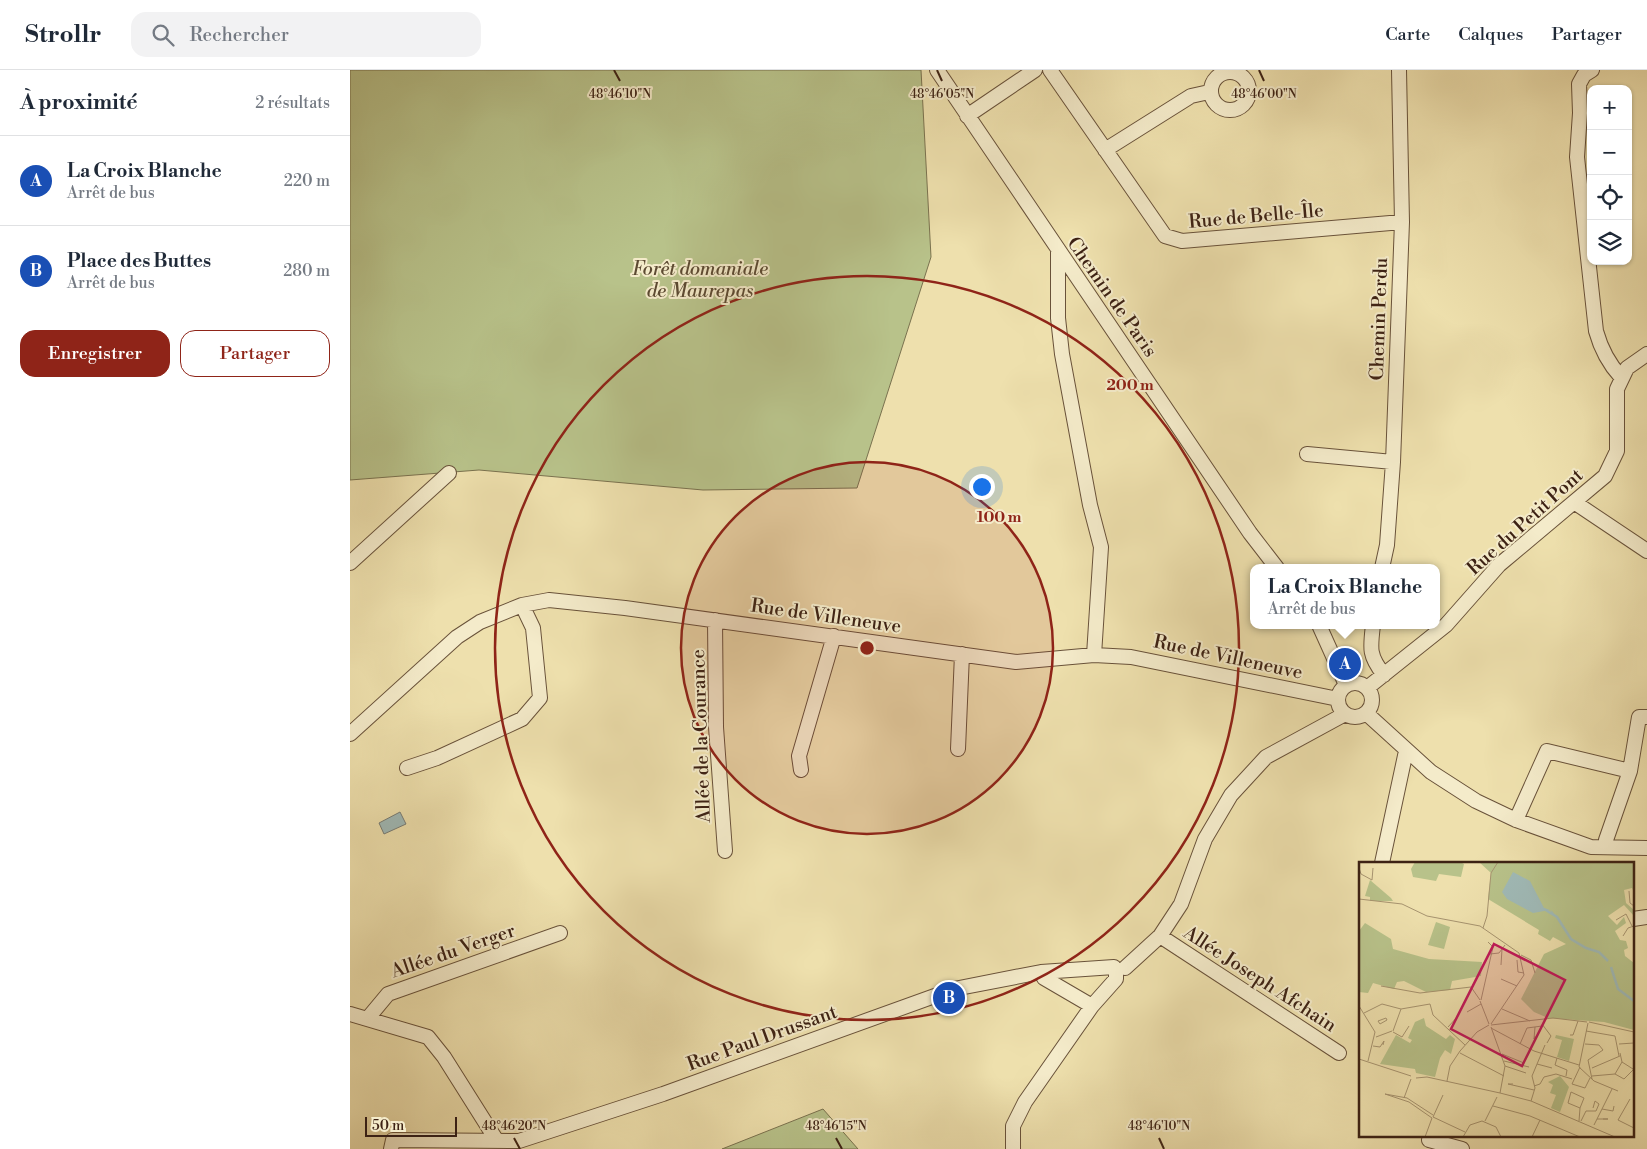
<!DOCTYPE html>
<html lang="fr">
<head>
<meta charset="utf-8">
<style>
  :root { --surface:#fff; --page:#f2f2f3; --text:#1f2937; --muted:#747a83; --line:#e0e1e3; --accent:#8f2418 }
  body { margin:0; font-family:"Libre Bodoni",serif; background:var(--page); color:var(--text) }
  .controls { position:absolute; right:15px; top:15px; display:grid; overflow:hidden; border-radius:10px; box-shadow:0 1px 4px #0004 }
  .controls button { width:45px; height:45px; display:grid; place-items:center; padding:0; border:0; border-bottom:1px solid var(--line); background:var(--surface); color:var(--text); font:25px sans-serif }
  .scale { position:absolute; left:15px; bottom:12px; width:92px; box-sizing:border-box; padding-left:5px; border:2px solid #3d2214; border-top:0; font-size:14px; line-height:18px; white-space:nowrap; color:#3d2214; -webkit-text-stroke:4px #f4ebca; paint-order:stroke }
  .you { position:absolute; left:631px; top:416px; width:18px; height:18px; margin:-12px; border:4px solid #fff; border-radius:50%; background:#1a73e8; box-shadow:0 0 0 8px #1a73e833 }
  .badge { display:grid; place-items:center; width:32px; height:32px; border-radius:50%; background:var(--accent); color:#fff; font-size:16px; font-weight:700 }
  .pin { position:absolute; translate:-50% -50%; border:2px solid #fff; box-shadow:0 1px 5px #0006 }
  .popup { position:absolute; left:900px; top:494px; width:190px; height:65px; box-sizing:border-box; display:grid; place-content:center; border-radius:10px; background:var(--surface); filter:drop-shadow(0 1px 4px #0005); font-size:16px; white-space:nowrap; color:var(--muted) }
  .popup b { font-size:19px; color:var(--text) }
  .popup::after { content:''; position:absolute; left:50%; top:100%; margin-left:-10px; border:10px solid transparent; border-top-color:var(--surface) }
  .list { margin:0; padding:0; list-style:none }
  h2 { display:flex; justify-content:space-between; align-items:center; height:65px; margin:0; padding:0 20px; font-size:21px }
  h2 small { font-size:16px; font-weight:400; color:var(--muted) }
  .list li { display:grid; grid-template-columns:32px 1fr auto; gap:15px; align-items:center; box-sizing:border-box; height:90px; padding:0 20px; border-top:1px solid var(--line) }
  .list b { display:block; font-size:19px; white-space:nowrap }
  .list p { margin:0; font-size:16px; white-space:nowrap; color:var(--muted) }
  .list em { font-size:16px; font-style:normal; color:var(--muted) }
  .actions { display:flex; gap:10px; padding:15px 20px }
  .actions a { flex:1; padding:11px 0; border:1px solid var(--accent); border-radius:15px; text-align:center; font-size:18px; color:var(--accent) }
  .actions .main { background:var(--accent); color:#fff }
  .icon { flex:none; width:28px; height:28px; fill:none; stroke:currentColor; stroke-width:2; stroke-linecap:round; stroke-linejoin:round }
  .map { position:relative; flex:none; width:1297px; height:1079px; overflow:hidden }
  header { display:flex; align-items:center; gap:30px; box-sizing:border-box; height:70px; padding:0 25px; background:var(--surface); border-bottom:1px solid var(--line) }
  header strong { font-size:24px }
  nav { display:flex; gap:28px; margin-inline-start:auto; font-size:18px }
  .search { width:350px; height:45px; background:var(--page); display:flex; align-items:center; gap:12px; box-sizing:border-box; padding:0 18px; border-radius:15px; color:var(--muted); font-size:19px }
  main { display:flex }
  aside { flex:1; background:var(--surface) }
  .map>svg:first-child { display:block }
  .green { fill:#b8c28a; stroke:#7a724f }
  .water { fill:#a0bab7; stroke:#787d76 }
  .lines { fill:none; stroke-linecap:round; stroke-linejoin:round }
  .minor-casing { stroke:#69523a; stroke-width:16 }
  .minor { stroke:#f4ebca; stroke-width:14 }
  .ticks { fill:none; stroke:#3d2214; stroke-width:2 }
  .ring { fill:none; stroke:#8f2418; stroke-width:2.5 }
  .labels { text-anchor:middle; dominant-baseline:central; stroke-width:4; stroke-linejoin:round; paint-order:stroke }
  .street-label { font-size:19px; fill:#3d2214; stroke:#f4ebca }
  .park-label { font-size:19px; font-style:italic; fill:#5c4a32; stroke:#f4ebca }
  .inset-river { fill:none; stroke:#a0bab7; stroke-width:2.5 }
  .inset-road { fill:none; stroke:#a79470; stroke-width:1 }
  .view { fill:#c2185b; fill-opacity:0.15; stroke:#c2185b; stroke-width:2.5 }
  .inset-edge { fill:none; stroke:#3d2214; stroke-width:2.5 }
  .ticks-label { font-size:12px; text-anchor:middle; fill:#3d2214; stroke:#f4ebca; stroke-width:4; stroke-linejoin:round; paint-order:stroke }
  .centre { fill:#8f2418; stroke:#f4ebca; stroke-width:2.5 }
  .ring-label { font-size:15px; text-anchor:middle; font-weight:bold; fill:#8f2418; stroke:#f4ebca; stroke-width:4; stroke-linejoin:round; paint-order:stroke }
</style>
</head>
<body>
<header>
<strong>Strollr</strong>
<div class="search"><svg class="icon" aria-label="search" viewBox="0 0 24 24"><circle cx="10" cy="10" r="6"/><path d="M15 15l6 6"/></svg>Rechercher</div>
<nav><a>Carte</a><a>Calques</a><a>Partager</a></nav>
</header>
<main>
<aside>
<h2>À proximité<small>2 résultats</small></h2>
<ul class="list">
<li><span class="badge" style="background:#1a4fb4">A</span><div><b>La Croix Blanche</b><p>Arrêt de bus</p></div><em>220 m</em></li>
<li><span class="badge" style="background:#1a4fb4">B</span><div><b>Place des Buttes</b><p>Arrêt de bus</p></div><em>280 m</em></li>
</ul>
<div class="actions"><a class="main">Enregistrer</a><a>Partager</a></div>
</aside>
<div class="map">
<svg width="1297" height="1079" viewBox="0 0 1297 1079">
  <rect width="100%" height="100%" fill="#eee0ad"/>
  <filter id="stains"><feTurbulence type="fractalNoise" baseFrequency=".004" numOctaves="4"/><feColorMatrix values="0 0 0 0 .2 0 0 0 0 .09 0 0 0 0 .02 0 0 0 .5 -.17"/></filter>
  <radialGradient id="worn" r=".72"><stop offset=".6" stop-color="#630" stop-opacity="0"/><stop offset="1" stop-color="#630" stop-opacity=".3"/></radialGradient>
  <path class="green" d="M 0,0 L 571,0 L 581,187 L 507,418 L 353,420 L 129,400 L 0,410 Z
    M 473,1039 L 508,1079 L 372,1079 Z"/>
  <path class="water" d="M 50,742 L 56,754 L 34,764 L 29,753 Z"/>
  <g class="lines">
    <g class="minor-casing">
      <path id="minor" d="M 587,0 L 900,463 L 927,498
        M 700,0 L 815,166 L 832,171 L 1052,152
        M 1242,0 L 1234,5 L 1229,14 L 1230,43 L 1227,87 L 1246,261 C 1251,279 1258,293 1271,307
        M861 21a19 19 0 1 1 38 0a19 19 0 1 1-38 0Z
        M 617,46 L 685,0
        M 755,80 L 841,26 L 859,22
        M 708,182 L 708,248 L 712,284 L 740,435 L 751,477 L 744,585
        M 957,384 L 1043,392
        M 1224,432 L 1297,481
        M 0,493 L 99,403
        M 1032,498 L 1037,475 L 1043,392 L 1052,152 L 1049,0
        M 365,550 L 366,657 L 375,781
        M 969,555 L 996,615
        M 1023,555 C 1020,579 1019,586 1034,605
        M988 630a17 17 0 1 1 34 0a17 17 0 1 1-34 0Z
        M 1017,618 L 1096,555 L 1149,495 L 1255,406 L 1267,381 L 1267,319 L 1277,298 L 1297,284
        M 1016,643 L 1081,702 L 1126,731 L 1166,750 L 1241,777 L 1297,778
        M 0,664 L 107,567 L 130,552 L 172,535 L 199,530 L 275,538 L 666,592 L 744,585 L 781,587 L 988,629
        M 608,679 L 612,584
        M 57,698 L 87,688 L 172,649 L 190,628 L 183,558 L 172,535
        M 451,700 L 449,686 L 484,566
        M 1166,750 L 1197,681 L 1280,701
        M 1257,777 L 1256,770 L 1280,701 L 1289,647 L 1297,647
        M 1032,793 L 1056,681
        M 1283,849 L 1297,847
        M 810,866 L 989,983
        M 775,898 L 810,866 L 831,834 L 855,769 L 881,725 L 916,687 L 995,644
        M 691,902 L 694,908 L 742,936
        M 0,944 L 78,967 L 94,987 L 147,1071
        M 18,948 L 38,924 L 210,863
        M 1079,1070 L 1112,1079
        M 41,1079 L 43,1070 L 169,1071 L 313,1024 L 604,919 L 691,902 L 764,897
        M 663,1079 L 663,1056 L 675,1032 L 742,936 L 766,909 L 766,905"/>
    </g>
    <use href="#minor" class="minor"/>
  </g>
  <path class="ticks" d="M 264,0 L 270,11M 587,0 L 592,11M 909,0 L 914,11M 164,1068 L 170,1079M 486,1068 L 492,1079M 809,1068 L 814,1079"/>
  <circle cx="517" cy="578" r="186" fill="#8f2418" fill-opacity=".12"/>
  <g class="ring">
    <circle cx="517" cy="578" r="186"/>
    <circle cx="517" cy="578" r="372"/>
  </g>
  <g class="labels">
    <g class="street-label">
      <text transform="translate(906 146) rotate(-5)">Rue de Belle-Île</text>
      <text transform="translate(762 227) rotate(55)">Chemin de Paris</text>
      <text transform="translate(1029 249) rotate(-88)">Chemin Perdu</text>
      <text transform="translate(1175 452) rotate(-42)">Rue du Petit Pont</text>
      <text transform="translate(476 546) rotate(8)">Rue de Villeneuve</text>
      <text transform="translate(878 587) rotate(12)">Rue de Villeneuve</text>
      <text transform="translate(351 666) rotate(-92)">Allée de la Courance</text>
      <text transform="translate(103 881) rotate(-19)">Allée du Verger</text>
      <text transform="translate(910 909) rotate(33)">Allée Joseph Afchain</text>
      <text transform="translate(412 968) rotate(-20)">Rue Paul Drussant</text>
    </g>
    <g class="park-label">
      <text x="350" y="199">Forêt domaniale<tspan x="350" dy="22">de Maurepas</tspan></text>
    </g>
  </g>
  <g transform="translate(1009 792)">
    <rect width="275" height="275" fill="#eee0ad"/>
    <path d="M 56,0 L 101,0 L 105,2 L 102,15 L 80,12 L 77,19 L 54,15 L 52,7 ZM 120,0 L 275,0 L 275,30 L 273,26 L 265,28 L 267,41 L 275,48 L 275,54 L 265,43 L 249,54 L 258,63 L 265,55 L 267,61 L 256,69 L 261,78 L 267,79 L 269,86 L 265,88 L 266,94 L 275,101 L 275,168 L 245,160 L 189,156 L 175,150 L 162,137 L 185,92 L 207,82 L 194,75 L 191,79 L 179,72 L 180,68 L 129,37 L 132,11 ZM 11,18 L 32,36 L 34,39 L 11,39 L 11,35 L 6,34 ZM 77,60 L 91,65 L 85,87 L 69,83 ZM 6,61 L 32,77 L 34,87 L 70,97 L 123,100 L 122,114 L 93,119 L 91,128 L 67,130 L 45,119 L 38,120 L 35,127 L 14,121 L 9,131 L 0,130 L 0,69 ZM 65,156 L 67,164 L 87,177 L 91,173 L 96,177 L 92,192 L 86,188 L 81,196 L 76,215 L 57,211 L 56,207 L 21,202 L 37,173 L 51,181 L 53,178 L 49,176 L 56,160 ZM 197,173 L 215,177 L 210,199 L 198,195 L 203,178 L 196,176 ZM 201,214 L 210,225 L 201,250 L 192,246 L 197,233 L 191,231 L 194,223 L 189,220 Z" fill="#b8c28a"/>
    <path d="M 154,10 L 171,19 L 185,46 L 191,48 L 193,49 L 197,54 L 204,64 L 191,48 L 174,51 L 148,37 L 143,30 Z" fill="#a0bab7"/>
    <path class="inset-river" d="M 185,47 L 198,55 L 212,77 L 227,86 L 240,90 L 249,99M 252,105 L 259,127 L 275,139"/>
    <path class="inset-road" d="M 0,6 L 2,12 L 13,18 L 14,6M 270,29 L 271,41 L 275,44M 0,37 L 43,42 L 68,54 L 121,64 L 160,91 L 165,113 L 132,162M 257,58 L 267,52 L 273,64M 124,66 L 128,54 L 132,11 L 139,0M 264,74 L 269,66 L 275,64M 131,92 L 140,91 L 146,83M 162,93 L 172,98 L 176,111M 158,98 L 159,110 L 165,111M 142,103 L 143,87M 142,117 L 158,124M 22,124 L 61,131 L 112,125 L 121,138M 122,138 L 134,85 L 129,80M 121,139 L 130,162M 0,144 L 16,170 L 9,199M 143,147 L 171,159M 108,150 L 122,142M 5,151 L 23,142 L 42,147 L 71,142 L 74,153 L 106,183M 27,156 L 28,158 L 21,162 L 19,159 ZM 230,160 L 275,170M 229,161 L 220,205 L 235,219 L 259,229M 183,162 L 192,174 L 188,181M 132,163 L 194,156 L 228,160M 89,165 L 100,153M 132,165 L 146,204 L 141,231M 176,165 L 175,177 L 176,174M 132,166 L 175,189 L 220,203M 34,169 L 42,147M 227,169 L 256,174 L 260,194M 34,170 L 43,175 L 50,164M 211,173 L 214,173 L 219,159M 17,175 L 33,169M 161,182 L 168,166 L 183,164M 226,182 L 240,183 L 244,188 L 229,198 L 233,217M 260,182 L 275,181M 14,184 L 21,185 L 25,179 L 24,183M 101,191 L 145,214M 261,191 L 263,200 L 274,207M 143,192 L 165,201M 198,196 L 196,203 L 208,208 L 207,214M 0,197 L 52,214M 145,199 L 170,205M 263,200 L 256,212 L 265,217 L 274,208M 178,202 L 193,206M 146,204 L 167,211M 221,205 L 213,222 L 226,226 L 231,216M 233,206 L 261,194M 233,214 L 256,212M 57,216 L 68,215 L 141,231M 88,219 L 91,204 L 101,189 L 118,170 L 130,163M 154,222 L 149,222 L 175,228M 175,224 L 181,222 L 185,215 L 197,212 L 213,217M 141,231 L 172,239 L 256,275M 45,236 L 52,217M 271,237 L 259,258 L 275,266M 172,239 L 176,226 L 173,214 L 186,183M 134,244 L 171,254 L 221,275M 243,247 L 254,249 L 255,244M 74,255 L 106,270M 74,255 L 84,233M 73,256 L 50,240 L 26,232 L 48,236 L 74,253M 238,257 L 249,257 L 244,257M 126,259 L 138,235M 220,259 L 221,246 L 209,241 L 212,230 L 225,236 L 221,246M 222,259 L 227,249 L 237,249 L 240,242 L 236,239 L 234,246M 235,263 L 253,227M 66,275 L 73,256M 104,275 L 111,263 L 123,259 L 137,265 L 142,275M 173,275 L 181,258"/>
    <path class="view" d="M 135,82 L 206,118 L 163,204 L 92,167 Z"/>
    <rect width="275" height="275" class="inset-edge"/>
  </g>
  <g class="ticks-label">
    <text x="270" y="28">48°46'10"N</text>
    <text x="592" y="28">48°46'05"N</text>
    <text x="914" y="28">48°46'00"N</text>
    <text x="164" y="1060">48°46'20"N</text>
    <text x="486" y="1060">48°46'15"N</text>
    <text x="809" y="1060">48°46'10"N</text>
  </g>
  <circle cx="517" cy="578" r="8" class="centre"/>
  <g class="ring-label">
    <text x="780" y="320">200 m</text>
    <text x="649" y="452">100 m</text>
  </g>
  <rect width="100%" height="100%" filter="url(#stains)"/>
  <rect width="100%" height="100%" fill="url(#worn)"/>
</svg>
<div class="controls">
<button>+</button>
<button>−</button>
<button><svg class="icon" aria-label="locate" viewBox="0 0 24 24"><circle cx="12" cy="12" r="6"/><path d="M12 2v4M12 18v4M2 12h4M18 12h4"/></svg></button>
<button><svg class="icon" aria-label="layers" viewBox="0 0 24 24"><path d="M12 4l9 5-9 5-9-5zM3 14l9 5 9-5"/></svg></button>
</div>
<div class="scale">50 m</div>
<div class="you"></div>
<div class="pin badge" style="left:995px;top:594px;background:#1a4fb4">A</div>
<div class="popup"><b>La Croix Blanche</b>Arrêt de bus</div>
<div class="pin badge" style="left:599px;top:928px;background:#1a4fb4">B</div>
</div>
</main>
</body>
</html>
